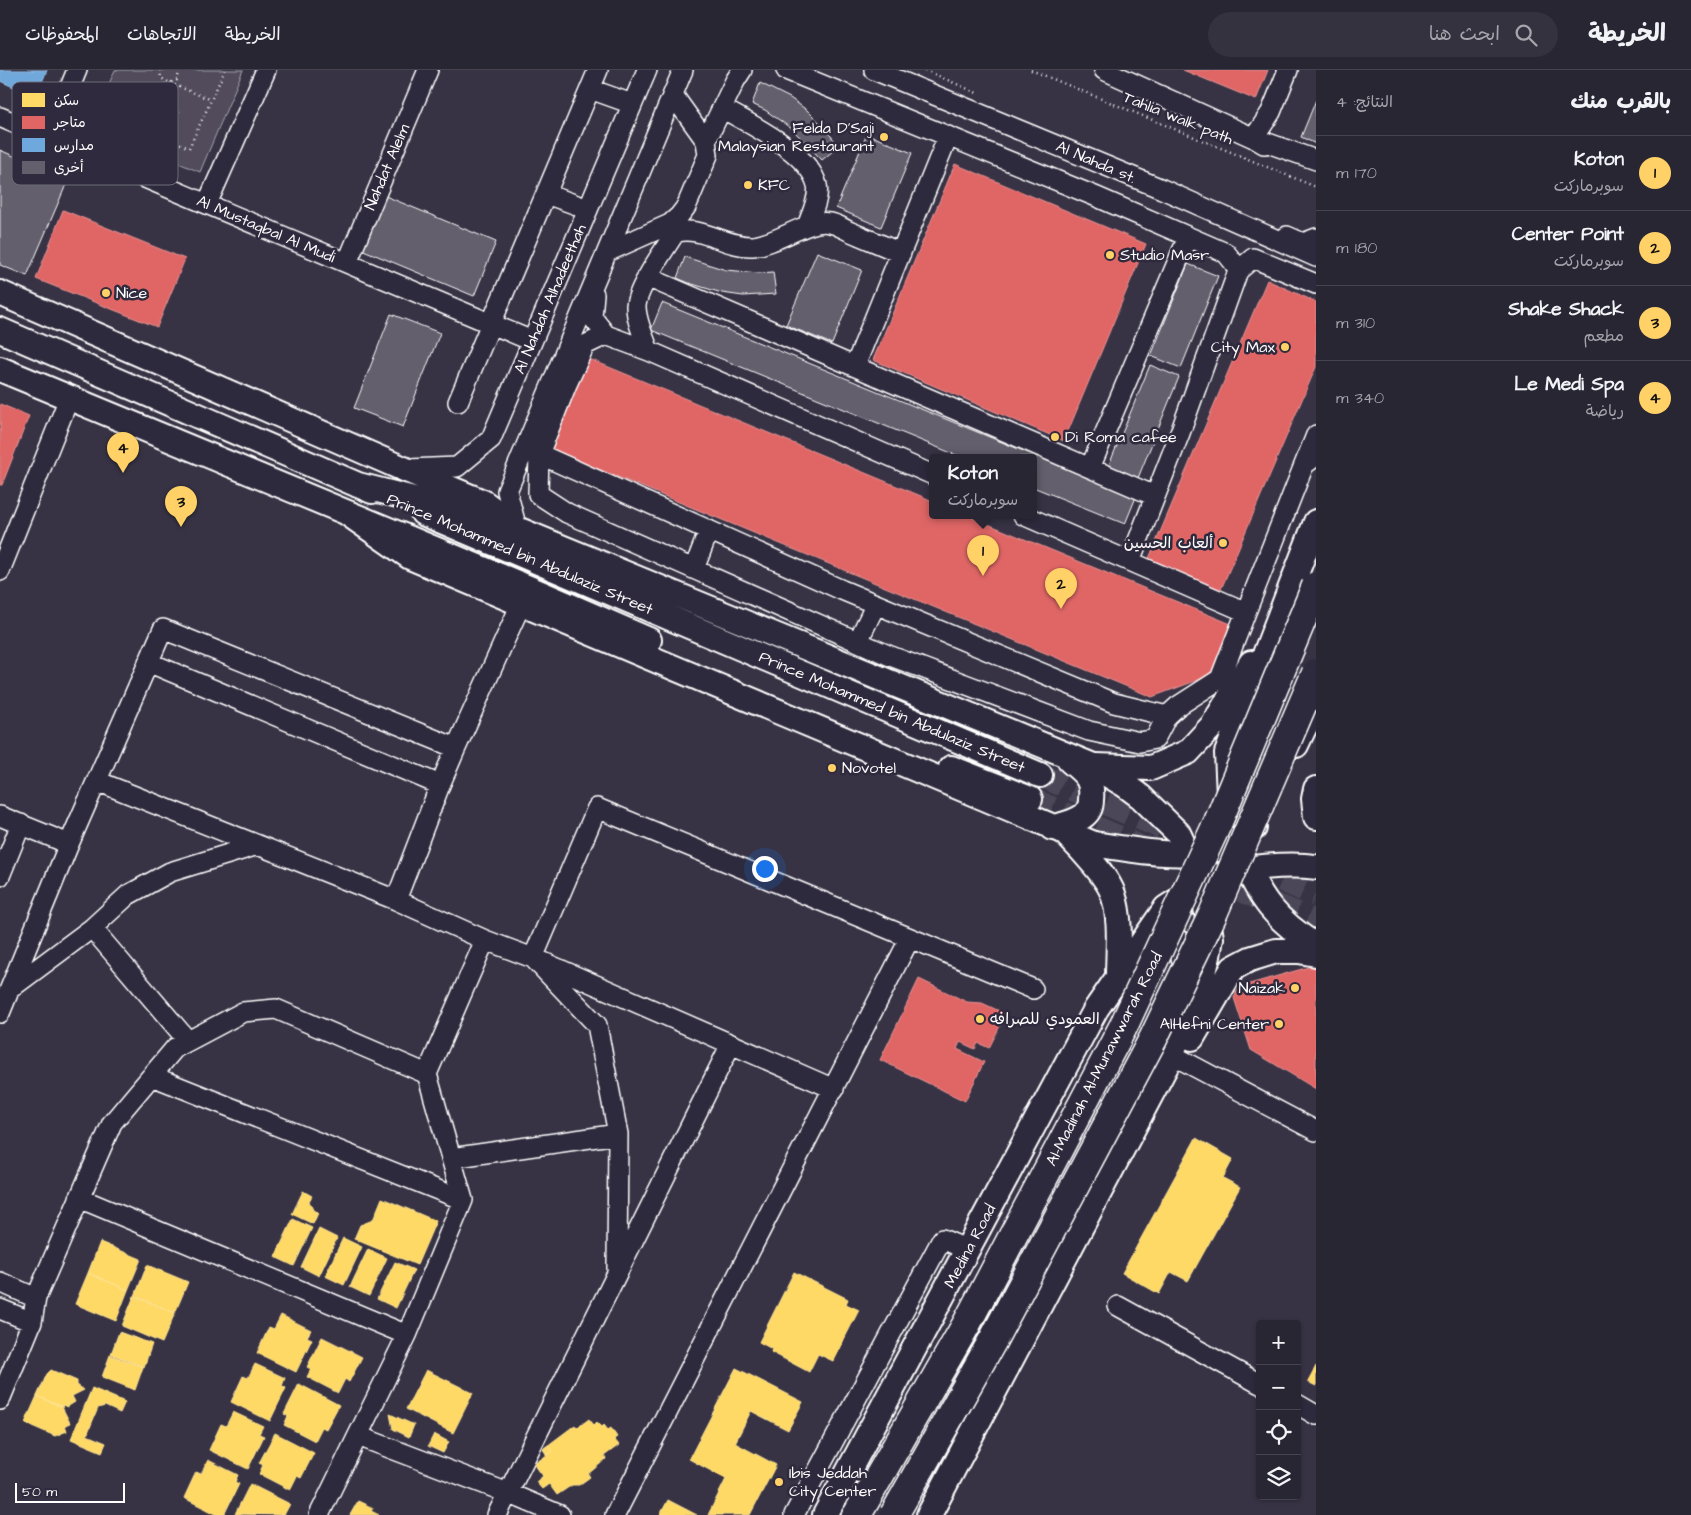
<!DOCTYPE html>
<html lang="ar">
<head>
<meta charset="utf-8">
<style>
  :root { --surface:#292634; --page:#353240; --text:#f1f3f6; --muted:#a5a5ac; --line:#45434f; --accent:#ffd166 }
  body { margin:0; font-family:"Architects Daughter","Playpen Sans Arabic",sans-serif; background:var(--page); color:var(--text); direction:rtl }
  .controls { position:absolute; right:15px; bottom:15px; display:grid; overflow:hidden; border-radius:5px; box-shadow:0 1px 4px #0004 }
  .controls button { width:45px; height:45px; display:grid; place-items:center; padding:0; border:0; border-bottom:1px solid var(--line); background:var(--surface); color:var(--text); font:25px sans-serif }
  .scale { position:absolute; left:15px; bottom:12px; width:110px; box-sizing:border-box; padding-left:5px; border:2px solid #fff; border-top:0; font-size:14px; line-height:18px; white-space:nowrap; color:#fff; -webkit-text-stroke:4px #2f2a3d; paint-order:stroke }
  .you { position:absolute; left:764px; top:798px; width:18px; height:18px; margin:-12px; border:4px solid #fff; border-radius:50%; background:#1a73e8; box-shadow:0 0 0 8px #1a73e833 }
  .badge { display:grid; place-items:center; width:32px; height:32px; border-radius:50%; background:var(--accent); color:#111; font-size:16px; font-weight:700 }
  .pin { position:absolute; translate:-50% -41px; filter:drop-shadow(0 1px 2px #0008) }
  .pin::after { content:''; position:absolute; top:26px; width:18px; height:15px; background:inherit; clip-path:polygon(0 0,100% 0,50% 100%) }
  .popup { position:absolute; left:929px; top:384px; width:108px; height:65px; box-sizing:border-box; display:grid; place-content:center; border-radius:5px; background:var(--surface); filter:drop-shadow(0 1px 4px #0005); font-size:16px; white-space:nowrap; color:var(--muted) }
  .popup b { font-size:19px; color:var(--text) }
  .popup::after { content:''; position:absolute; left:50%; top:100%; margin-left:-10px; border:10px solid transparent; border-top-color:var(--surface) }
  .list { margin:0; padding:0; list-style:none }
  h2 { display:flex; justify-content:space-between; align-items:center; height:65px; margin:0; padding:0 20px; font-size:21px }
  h2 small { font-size:16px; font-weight:400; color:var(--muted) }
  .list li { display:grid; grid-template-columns:32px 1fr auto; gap:15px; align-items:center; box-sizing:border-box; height:75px; padding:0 20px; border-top:1px solid var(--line) }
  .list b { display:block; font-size:19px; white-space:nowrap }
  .list p { margin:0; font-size:16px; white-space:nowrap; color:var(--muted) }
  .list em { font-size:16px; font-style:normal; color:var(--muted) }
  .icon { flex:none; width:28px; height:28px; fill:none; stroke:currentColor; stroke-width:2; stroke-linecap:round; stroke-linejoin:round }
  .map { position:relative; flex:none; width:1316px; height:1445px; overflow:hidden; direction:ltr }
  header { display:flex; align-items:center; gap:30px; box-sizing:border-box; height:70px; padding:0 25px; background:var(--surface); border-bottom:1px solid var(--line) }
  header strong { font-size:24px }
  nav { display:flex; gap:28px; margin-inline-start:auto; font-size:18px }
  .search { width:350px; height:45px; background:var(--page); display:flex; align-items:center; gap:12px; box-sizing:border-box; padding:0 18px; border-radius:28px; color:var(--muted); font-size:19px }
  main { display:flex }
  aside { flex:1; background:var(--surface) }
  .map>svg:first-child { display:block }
  .green { fill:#514c5c; stroke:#a8a6ae }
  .homes { fill:#ffd966; stroke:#ffe494 }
  .shops { fill:#e06666; stroke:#e99494 }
  .schools { fill:#6fa8dc; stroke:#9ac2e6 }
  .building { fill:#635f6d; stroke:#fff }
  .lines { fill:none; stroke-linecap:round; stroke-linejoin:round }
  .major-tunnel { stroke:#4b4758; stroke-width:24; stroke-dasharray:24 12; stroke-linecap:butt }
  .minor-casing { stroke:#fff; stroke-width:22 }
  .major-casing { stroke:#fff; stroke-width:28 }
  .path { stroke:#fff; stroke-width:2.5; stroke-dasharray:1 4; stroke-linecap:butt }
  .minor { stroke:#2f2a3d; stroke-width:19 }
  .major { stroke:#2f2a3d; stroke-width:24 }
  .highway-bridge-casing { stroke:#fff; stroke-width:31; stroke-linecap:butt }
  .highway-bridge { stroke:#2f2a3d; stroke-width:28 }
  .poi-dot { fill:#ffd166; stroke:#2f2a3d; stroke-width:2 }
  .labels { text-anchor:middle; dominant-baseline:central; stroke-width:5; stroke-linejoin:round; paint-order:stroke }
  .street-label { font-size:16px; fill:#fff; stroke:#2f2a3d }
  .poi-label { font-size:16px; fill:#fff; stroke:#2f2a3d; text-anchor:start }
  .key { fill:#2f2a3d; stroke:#6d6a77; stroke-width:1 }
  .key-label { font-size:14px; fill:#fff }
</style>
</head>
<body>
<header>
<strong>الخريطة</strong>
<div class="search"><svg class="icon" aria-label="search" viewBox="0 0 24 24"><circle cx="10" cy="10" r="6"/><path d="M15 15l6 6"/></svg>ابحث هنا</div>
<nav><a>الخريطة</a><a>الاتجاهات</a><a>المحفوظات</a></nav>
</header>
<main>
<aside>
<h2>بالقرب منك<small>النتائج: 4</small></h2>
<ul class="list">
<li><span class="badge">1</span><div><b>Koton</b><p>سوبرماركت</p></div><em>170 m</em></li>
<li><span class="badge">2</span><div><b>Center Point</b><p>سوبرماركت</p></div><em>180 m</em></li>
<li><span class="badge">3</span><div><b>Shake Shack</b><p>مطعم</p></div><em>310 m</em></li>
<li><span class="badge">4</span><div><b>Le Medi Spa</b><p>رياضة</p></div><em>340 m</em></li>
</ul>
</aside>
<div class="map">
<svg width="1316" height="1445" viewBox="0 0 1316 1445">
  <rect width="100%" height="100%" fill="#373345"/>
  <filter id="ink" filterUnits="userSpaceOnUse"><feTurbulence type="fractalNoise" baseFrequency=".02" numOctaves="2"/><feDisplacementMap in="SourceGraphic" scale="10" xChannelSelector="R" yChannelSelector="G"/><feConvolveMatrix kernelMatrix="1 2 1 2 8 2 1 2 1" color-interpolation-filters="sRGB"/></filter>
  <g filter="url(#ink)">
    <path class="green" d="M 115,0 L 243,0 L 200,102 L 91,56 Z"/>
    <path class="homes" d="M 1196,1068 L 1233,1089 L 1223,1108 L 1240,1117 L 1188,1211 L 1171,1202 L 1159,1224 L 1122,1203 Z
      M 303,1121 L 312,1126 L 309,1131 L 313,1140 L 318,1143 L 313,1154 L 292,1144 Z
      M 382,1128 L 436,1151 L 417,1195 L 354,1169 L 360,1155 L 373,1150 Z
      M 293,1149 L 312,1158 L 294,1196 L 275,1187 Z
      M 319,1159 L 337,1168 L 319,1206 L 301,1197 Z
      M 343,1168 L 362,1177 L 344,1215 L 325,1206 Z
      M 100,1172 L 141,1189 L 128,1220 L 88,1203 Z
      M 368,1179 L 387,1188 L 369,1226 L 350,1217 Z
      M 395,1192 L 414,1200 L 396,1238 L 377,1229 Z
      M 147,1195 L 188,1212 L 175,1243 L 135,1226 Z
      M 794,1202 L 848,1229 L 846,1234 L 859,1240 L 833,1291 L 818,1284 L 809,1302 L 771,1282 L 772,1279 L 759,1272 Z
      M 88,1203 L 128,1220 L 116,1251 L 75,1234 Z
      M 134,1226 L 175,1243 L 162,1273 L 122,1256 Z
      M 281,1245 L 311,1260 L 307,1267 L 312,1269 L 296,1302 L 257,1283 L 269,1257 L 274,1259 Z
      M 119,1262 L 152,1274 L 144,1297 L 111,1284 Z
      M 322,1267 L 362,1287 L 349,1312 L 345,1309 L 338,1323 L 307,1307 L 311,1299 L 307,1297 Z
      M 110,1285 L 143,1297 L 135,1320 L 102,1307 Z
      M 255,1294 L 285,1308 L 282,1316 L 286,1318 L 270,1351 L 231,1332 L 243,1306 L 248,1308 Z
      M 1316,1296 L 1316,1316 L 1308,1312 Z
      M 736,1298 L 803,1332 L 788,1360 L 751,1341 L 735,1373 L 776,1395 L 750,1445 L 708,1445 L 726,1409 L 689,1389 Z
      M 51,1300 L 77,1311 L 77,1315 L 84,1320 L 72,1326 L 75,1332 L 67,1337 L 63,1335 L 62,1337 L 37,1326 L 47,1304 Z
      M 426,1300 L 473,1323 L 453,1363 L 406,1339 Z
      M 299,1314 L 339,1335 L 326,1359 L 322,1357 L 315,1371 L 284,1355 L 288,1346 L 284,1344 Z
      M 92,1318 L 125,1332 L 120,1343 L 105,1336 L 98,1338 L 87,1365 L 106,1373 L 102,1382 L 71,1369 Z
      M 37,1326 L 62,1337 L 70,1353 L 65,1355 L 67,1361 L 55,1366 L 25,1353 Z
      M 233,1342 L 263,1356 L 259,1364 L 264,1366 L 248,1399 L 209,1380 L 221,1354 L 226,1356 Z
      M 390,1344 L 414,1355 L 409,1367 L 393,1359 Z
      M 589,1349 L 594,1355 L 597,1352 L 602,1357 L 604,1355 L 608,1360 L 611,1358 L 617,1367 L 614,1369 L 619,1375 L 604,1386 L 606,1389 L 588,1404 L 590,1407 L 579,1415 L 572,1415 L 557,1425 L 549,1414 L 542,1419 L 536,1412 L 543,1406 L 534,1394 L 547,1385 L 543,1379 L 575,1355 L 577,1358 Z
      M 275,1363 L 314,1383 L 301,1408 L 297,1406 L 290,1420 L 259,1404 L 263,1395 L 259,1393 Z
      M 434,1364 L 449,1372 L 443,1383 L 428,1376 Z
      M 548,1375 L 553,1381 L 547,1385 L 543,1379 Z
      M 208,1390 L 238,1405 L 235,1412 L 239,1414 L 224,1445 L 218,1445 L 184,1428 L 196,1402 L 201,1404 Z
      M 250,1414 L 290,1434 L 284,1445 L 235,1444 Z
      M 668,1430 L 697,1445 L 660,1445 Z
      M 358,1431 L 373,1438 L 371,1441 L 379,1445 L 350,1445 Z"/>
    <path class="shops" d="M 1183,0 L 1268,0 L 1256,30 Z
      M 955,94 L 1146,174 L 1064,371 L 873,290 Z
      M 63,140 L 185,189 L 157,257 L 36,209 Z
      M 1267,210 L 1316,232 L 1316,297 L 1219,524 L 1147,493 Z
      M 587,288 L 933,431 L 933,445 L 966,445 L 1236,556 L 1217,603 L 1152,627 L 550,379 Z
      M 0,334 L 29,346 L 2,415 L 0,415 Z
      M 1316,895 L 1316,1019 L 1251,980 L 1234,928 L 1239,917 Z
      M 919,909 L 967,932 L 982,933 L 1006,944 L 989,978 L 978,973 L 975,979 L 960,972 L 957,979 L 984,992 L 965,1031 L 880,990 Z"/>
    <path class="schools" d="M 0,0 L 47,0 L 36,27 L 0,11 Z"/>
    <path class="building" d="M 760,13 L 790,28 L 808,41 L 822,55 L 839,76 L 822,90 L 792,59 L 765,40 L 752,34 Z
      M 1316,30 L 1316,74 L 1301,67 Z
      M 867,64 L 912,83 L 881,157 L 836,138 Z
      M 0,80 L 68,110 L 27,206 L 0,195 Z
      M 383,125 L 496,172 L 474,226 L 361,179 Z
      M 817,182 L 862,200 L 832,274 L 786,255 Z
      M 685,187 L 726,200 L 759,203 L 773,202 L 776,224 L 743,226 L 722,223 L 689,213 L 677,208 Z
      M 1188,194 L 1218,206 L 1181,298 L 1151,286 Z
      M 662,233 L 1136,427 L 1125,454 L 1033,417 L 1033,387 L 961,387 L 651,260 Z
      M 391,244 L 440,263 L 403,357 L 354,338 Z
      M 1150,295 L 1179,307 L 1138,408 L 1109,395 Z"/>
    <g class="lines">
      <path class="major-tunnel" d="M 1040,705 L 1179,765
        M 1030,729 L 1143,778
        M 1249,795 L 1316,825
        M 1208,806 L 1316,852"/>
      <g class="minor-casing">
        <path id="minor" d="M 786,0 L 1097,127 L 1226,183 L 1234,193 L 1238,201 L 1180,363 L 1130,491
          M 874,0 L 1162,119 L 1316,187
          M 1104,0 L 1254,68 L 1316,90
          M 590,19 L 632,34
          M 722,38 C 749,54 809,82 817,115 C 820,127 811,145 807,156
          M 0,47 L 532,271
          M 49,68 L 77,0
          M 706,71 L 735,11 L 742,0
          M 1264,74 L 1254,68 L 1271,42 L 1288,0
          M 546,124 L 588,139
          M 207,134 L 266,0
          M 670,154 L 675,163 C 699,154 727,178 753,176 C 777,174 809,148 830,153 C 837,154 844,159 851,162 C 868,169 884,176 901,183
          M 1287,166 L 1303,173 L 1316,168
          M 607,182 L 670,154 L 679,146 L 686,137 L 708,85 L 706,71 L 673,25
          M 347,193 L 428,0
          M 1238,201 L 1253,188 L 1316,214
          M 647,207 L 1155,426
          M 594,224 L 592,247 L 606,265 L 649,281 L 933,405
          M 649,281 C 644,267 636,251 636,236 C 637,218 665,179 675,163
          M 855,296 L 948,66
          M 458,332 L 598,0
          M 539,384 L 567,314 L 585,275 L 606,265
          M 1304,395 L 1316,365
          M 1090,398 L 1188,167
          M 408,399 L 457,397 L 491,369 L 647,0
          M 1023,445 L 1246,542 L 1220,609 L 1178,636 L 1167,646 L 1155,669 L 1140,672 L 1089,661 L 888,585 L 567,443 L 538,424 L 539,384 L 842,520 L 1114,633 L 1167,646
          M 517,459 L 507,421 L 683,0
          M 694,499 L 709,460
          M 0,501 L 69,328
          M 1246,542 L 1304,395 L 1316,386
          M 858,571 L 876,534
          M 148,592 L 440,715
          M 456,678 L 521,534
          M 97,711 L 396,830
          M 0,746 L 69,774 L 163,559 L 456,678 L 440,715 L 396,830 L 485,870 L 533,888 L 597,738 L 1033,919
          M 0,806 L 21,754
          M 92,858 L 188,971
          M 533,888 L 597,955 L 618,1064 L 617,1199
          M 541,891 L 834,1019
          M 10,919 L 92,858 L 128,825 L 170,802 L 258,775
          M 0,943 L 69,774
          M 1180,989 L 1316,1061
          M 152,1006 L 463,1130
          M 451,1088 L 618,1064
          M 79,1128 L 407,1265
          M 0,1212 L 36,1228 L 112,1053 L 175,978 L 243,942 L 276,939 L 427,1004 L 485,870
          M 1118,1236 L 1260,1314
          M 0,1239 L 32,1252
          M 0,1330 L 32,1252 L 36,1228
          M 1297,1334 L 1316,1345
          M 358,1366 L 508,1423 L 560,1445
          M 319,1445 L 407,1265 L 463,1130 L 427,1004
          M 497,1445 L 731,974
          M 615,1445 L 910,868
          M 794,1445 L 942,1169 L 968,1180"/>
      </g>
      <g class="major-casing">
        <path id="major" d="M 0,223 L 404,399 L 483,432 L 494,440
          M 0,260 L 372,421
          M 0,299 L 529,518 L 649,570
          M 358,415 L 461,441 L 517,459 L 1091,695 L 1125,715 L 1141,727 L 1178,763 L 1192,793 L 1206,837 L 1211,868 L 1208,886 L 1201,914 L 1166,996 L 929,1445
          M 347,443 L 410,487 L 1094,774 C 1132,780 1180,789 1217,779 C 1231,775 1243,766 1254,758
          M 423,443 L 1040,705
          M 1296,675 L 1305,656 L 1316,642
          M 1096,696 L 1151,698 L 1188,682 L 1213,655 L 1251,593
          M 951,698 L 1030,729
          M 1316,719 L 1314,729 L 1316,747
          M 1229,726 L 1227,683 L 1316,452
          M 1052,758 C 1062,755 1073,753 1082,747 C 1088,743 1091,737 1091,730 C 1093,709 1086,704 1070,691
          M 1068,766 C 1081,779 1108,808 1113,824 C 1122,851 1118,881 1118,908
          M 1242,786 C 1260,830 1276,850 1316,876
          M 1217,807 C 1242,797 1289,793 1316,797
          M 1148,875 C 1156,867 1170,868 1179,873 L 1188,901 L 1186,909
          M 1192,968 L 1233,898 L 1250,889 L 1276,881 L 1299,881 L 1316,884
          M 825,1445 L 1096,939 L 1166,838 L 1180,829"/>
      </g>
      <path class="path" d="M 160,0 L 161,8 L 170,13 L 177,10 L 180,0
        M 925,0 L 977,23
        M 1031,0 L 1316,117
        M 170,13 L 211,30
        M132 57a16 16 0 1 1 32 0a16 16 0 1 1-32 0Z
        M 152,41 L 166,12
        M 163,52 L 180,41
        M 162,65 L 189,78 L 225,0"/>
      <use href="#minor" class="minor"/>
      <use href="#major" class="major"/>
      <g class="highway-bridge-casing">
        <path id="highway-bridge" d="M 857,1445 L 966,1255 L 1124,955 L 1218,752 L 1316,516
          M 894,1445 L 993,1270 L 1153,969 L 1213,844 L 1316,603"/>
      </g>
      <use href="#highway-bridge" class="highway-bridge"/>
    </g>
  </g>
  <g class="poi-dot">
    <circle cx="884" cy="67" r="5"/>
    <circle cx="748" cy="115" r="5"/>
    <circle cx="1110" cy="185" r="5"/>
    <circle cx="106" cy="223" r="5"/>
    <circle cx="1285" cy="277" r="5"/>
    <circle cx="1055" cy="367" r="5"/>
    <circle cx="1223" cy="473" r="5"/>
    <circle cx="832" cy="698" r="5"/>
    <circle cx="1295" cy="918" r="5"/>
    <circle cx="980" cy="949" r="5"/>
    <circle cx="1279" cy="954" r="5"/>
    <circle cx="779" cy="1412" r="5"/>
  </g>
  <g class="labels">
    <g class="street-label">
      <text transform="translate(1178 48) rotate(22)">Tahlia walk path</text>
      <text transform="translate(1096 92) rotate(23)">Al Nahda st.</text>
      <text transform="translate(387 97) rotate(-67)">Nahdat Alelm</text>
      <text transform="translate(266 159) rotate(23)">Al Mustaqbal Al Mudi</text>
      <text transform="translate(550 229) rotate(-67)">Al Nahdah Alhadeethah</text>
      <text transform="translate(520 484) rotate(23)">Prince Mohammed bin Abdulaziz Street</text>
      <text transform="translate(892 642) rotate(23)">Prince Mohammed bin Abdulaziz Street</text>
      <text transform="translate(1104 989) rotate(-63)">Al-Madinah Al-Munawwarah Road</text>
      <text transform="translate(970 1176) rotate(-62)">Medina Road</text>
    </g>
    <g class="poi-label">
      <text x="874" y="58" text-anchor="end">Felda D'Saji<tspan x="874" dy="18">Malaysian Restaurant</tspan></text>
      <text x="758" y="115">KFC</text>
      <text x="1120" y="185">Studio Masr</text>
      <text x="116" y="223">Nice</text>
      <text x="1275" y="277" text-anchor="end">City Max</text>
      <text x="1065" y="367">Di Roma cafee</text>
      <text x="1213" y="473" text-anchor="end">ألعاب الحسين</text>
      <text x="842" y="698">Novotel</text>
      <text x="1285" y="918" text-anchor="end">Naizak</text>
      <text x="990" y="949">العمودي للصرافه</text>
      <text x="1269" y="954" text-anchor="end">AlHefni Center</text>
      <text x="789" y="1403">Ibis Jeddah<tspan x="789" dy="18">City Center</tspan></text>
    </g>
  </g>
  <rect x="12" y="12" width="166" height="103" rx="8" class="key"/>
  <rect x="22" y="23" width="23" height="14" fill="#ffd966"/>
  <rect x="22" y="46" width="23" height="13" fill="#e06666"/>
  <rect x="22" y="68" width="23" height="14" fill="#6fa8dc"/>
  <rect x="22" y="91" width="23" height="13" fill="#635f6d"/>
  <g class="key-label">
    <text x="54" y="35">سكن</text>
    <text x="54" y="57">متاجر</text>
    <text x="54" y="80">مدارس</text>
    <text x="54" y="102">أخرى</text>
  </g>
</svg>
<div class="controls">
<button>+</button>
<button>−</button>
<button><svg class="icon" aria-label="locate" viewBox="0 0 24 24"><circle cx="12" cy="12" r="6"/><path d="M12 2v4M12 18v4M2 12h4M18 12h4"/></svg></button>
<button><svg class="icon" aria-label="layers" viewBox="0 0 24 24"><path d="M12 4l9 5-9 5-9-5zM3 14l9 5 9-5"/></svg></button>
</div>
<div class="scale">50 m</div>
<div class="you"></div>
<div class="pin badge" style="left:983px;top:506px">1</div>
<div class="popup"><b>Koton</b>سوبرماركت</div>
<div class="pin badge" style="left:1061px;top:539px">2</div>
<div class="pin badge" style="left:181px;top:457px">3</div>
<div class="pin badge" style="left:123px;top:403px">4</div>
</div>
</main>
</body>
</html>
